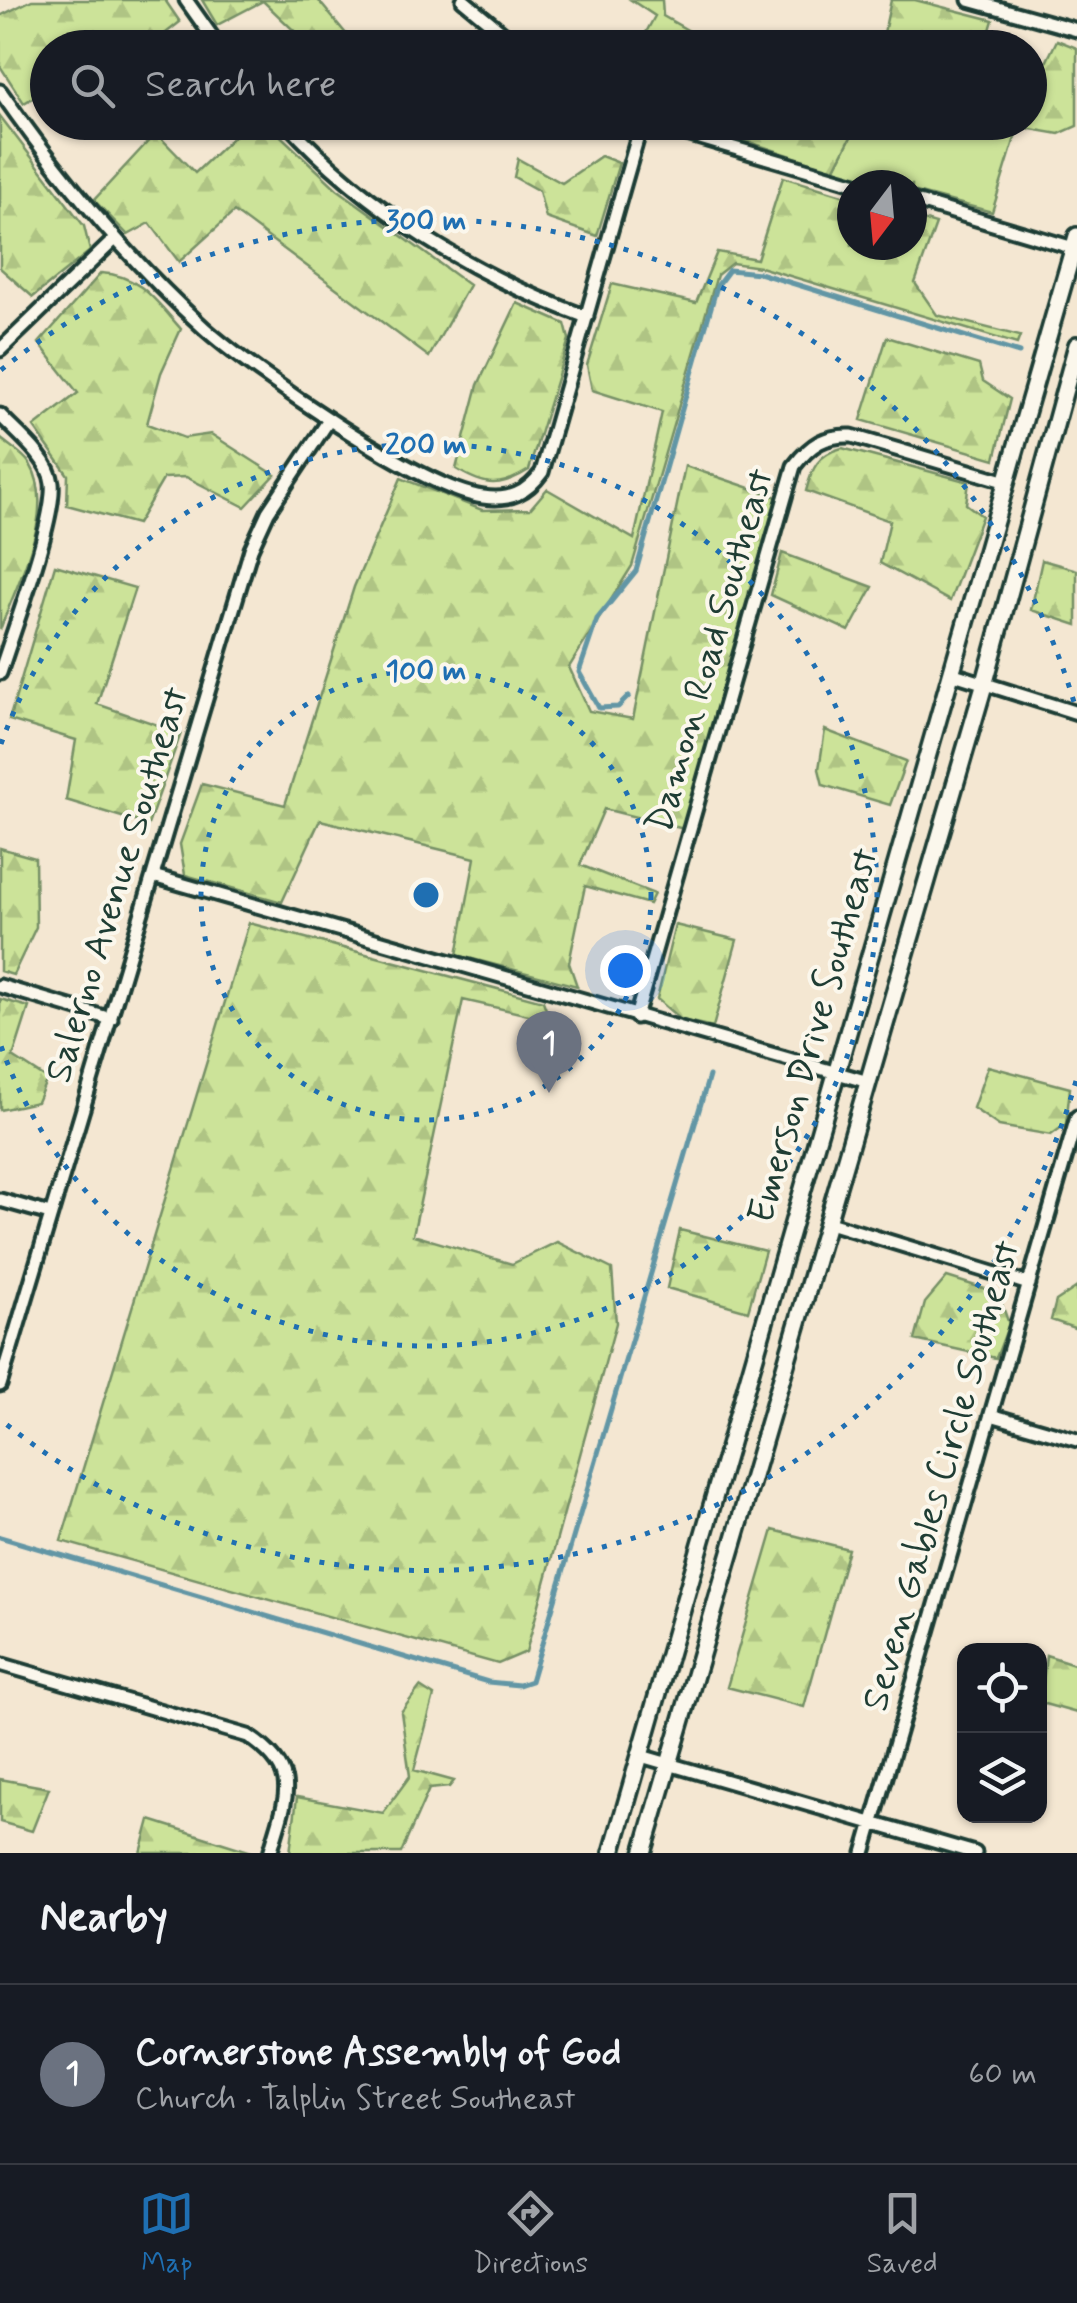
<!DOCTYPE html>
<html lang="en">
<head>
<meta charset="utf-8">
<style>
  :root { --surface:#171b24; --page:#20242c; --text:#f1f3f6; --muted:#9ea1a6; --line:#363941; --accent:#1f6fb2 }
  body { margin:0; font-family:Mynerve,sans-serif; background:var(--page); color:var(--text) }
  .controls { position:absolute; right:30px; bottom:30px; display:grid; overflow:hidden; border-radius:20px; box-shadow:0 2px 8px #0004 }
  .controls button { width:90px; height:90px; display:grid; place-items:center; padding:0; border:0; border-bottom:2px solid var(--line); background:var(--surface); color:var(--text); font:50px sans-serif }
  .compass { position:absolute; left:837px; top:170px; width:90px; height:90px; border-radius:50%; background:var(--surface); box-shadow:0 2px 8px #0004; rotate:196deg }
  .you { position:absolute; left:625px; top:970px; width:35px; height:35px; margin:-25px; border:8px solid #fff; border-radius:50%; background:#1a73e8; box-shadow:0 0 0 15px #1a73e833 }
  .badge { display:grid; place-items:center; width:65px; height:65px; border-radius:50%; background:var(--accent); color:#fff; font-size:32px; font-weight:700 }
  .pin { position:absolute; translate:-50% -82px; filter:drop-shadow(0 2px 5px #0008) }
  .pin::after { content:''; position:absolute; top:52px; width:35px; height:30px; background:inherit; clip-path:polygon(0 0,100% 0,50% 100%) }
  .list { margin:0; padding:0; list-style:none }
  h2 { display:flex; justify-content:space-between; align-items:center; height:130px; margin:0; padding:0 40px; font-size:42px }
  h2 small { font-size:32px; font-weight:400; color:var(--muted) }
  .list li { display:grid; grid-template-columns:65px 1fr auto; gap:30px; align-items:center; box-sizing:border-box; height:180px; padding:0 40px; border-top:2px solid var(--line) }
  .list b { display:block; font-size:38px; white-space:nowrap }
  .list p { margin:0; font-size:32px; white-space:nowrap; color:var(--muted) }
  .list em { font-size:32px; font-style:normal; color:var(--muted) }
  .icon { flex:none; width:55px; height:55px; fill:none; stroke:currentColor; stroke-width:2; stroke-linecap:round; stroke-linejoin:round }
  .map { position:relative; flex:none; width:1077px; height:1853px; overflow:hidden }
  .search { position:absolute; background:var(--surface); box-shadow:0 2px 8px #0004; left:30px; right:30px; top:30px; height:110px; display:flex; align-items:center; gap:25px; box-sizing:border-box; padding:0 35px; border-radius:55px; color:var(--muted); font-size:38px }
  .sheet { height:310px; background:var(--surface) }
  nav { display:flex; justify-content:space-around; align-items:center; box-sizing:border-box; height:140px; border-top:2px solid var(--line); background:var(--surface); font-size:28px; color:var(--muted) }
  nav a { display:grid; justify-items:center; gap:5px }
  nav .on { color:var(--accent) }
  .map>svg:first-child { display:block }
  .grass { fill:#cce399; stroke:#769066; stroke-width:2.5 }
  .forest { fill:url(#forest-firs); stroke:#769066; stroke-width:2.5 }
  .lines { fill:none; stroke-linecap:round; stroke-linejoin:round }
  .stream { stroke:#6296a5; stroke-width:5 }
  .minor-casing { stroke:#1f3d34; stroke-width:19 }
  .tertiary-casing { stroke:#1f3d34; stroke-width:22 }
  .minor { stroke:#fbf7ec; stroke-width:11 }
  .tertiary { stroke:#fbf7ec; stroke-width:15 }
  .ring { fill:none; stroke:#1f6fb2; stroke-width:5; stroke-dasharray:5 10 }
  .labels { text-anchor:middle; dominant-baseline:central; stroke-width:8; stroke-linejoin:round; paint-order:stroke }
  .street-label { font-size:38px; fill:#1f3d34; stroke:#fbf7ec }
  .centre { fill:#1f6fb2; stroke:#fbf7ec; stroke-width:5 }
  .ring-label { font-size:30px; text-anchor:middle; font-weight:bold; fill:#1f6fb2; stroke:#fbf7ec; stroke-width:8; stroke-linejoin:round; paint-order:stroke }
</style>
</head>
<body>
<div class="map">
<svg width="1077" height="1853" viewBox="0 0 1077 1853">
  <defs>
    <pattern id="forest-firs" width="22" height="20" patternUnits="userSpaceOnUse" patternTransform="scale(2.5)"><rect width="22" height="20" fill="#cce399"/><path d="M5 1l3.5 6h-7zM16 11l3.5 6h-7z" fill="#afc484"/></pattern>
  </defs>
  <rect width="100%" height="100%" fill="#f4e7d2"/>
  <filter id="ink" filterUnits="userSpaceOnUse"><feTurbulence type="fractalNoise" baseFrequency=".01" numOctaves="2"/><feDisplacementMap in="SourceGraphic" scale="20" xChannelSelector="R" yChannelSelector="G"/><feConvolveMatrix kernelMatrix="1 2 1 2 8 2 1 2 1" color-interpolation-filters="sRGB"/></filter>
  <g filter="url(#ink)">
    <path class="grass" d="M 997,122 L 1018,128 L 992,212 L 912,191 L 912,185 L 891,185 L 834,170 L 858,123 Z"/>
    <path class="forest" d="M 32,0 L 165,0 L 180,22 L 148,47 L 48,48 L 47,89 L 24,103 L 0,66 L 0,16 Z
      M 202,0 L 318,0 L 357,47 L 311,47 L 263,1 L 217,25 Z
      M 631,0 L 662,0 L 663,16 L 705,40 L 702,47 L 638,47 L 655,16 Z
      M 891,0 L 915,0 L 993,20 L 985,47 L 881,47 Z
      M 1057,40 L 1077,48 L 1077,126 L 1059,134 L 997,123 L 1030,122 L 1039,77 Z
      M 0,116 L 84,226 L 90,251 L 33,297 L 0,268 Z
      M 249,122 L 267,123 L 337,189 L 469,285 L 429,357 L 234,212 L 179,262 L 150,223 L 128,235 L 94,200 L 156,133 L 195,173 Z
      M 732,123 L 732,122 L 858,123 L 834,170 L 728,135 Z
      M 601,156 L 619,163 L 597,236 L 546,218 L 539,191 L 514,177 L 518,159 L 562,183 Z
      M 783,177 L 852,198 L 852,245 L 912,245 L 912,217 L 936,224 L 915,283 L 937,315 L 1020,336 L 1017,344 L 760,267 L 732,263 L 717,275 L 632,566 L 569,667 L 589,711 L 633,719 L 685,466 L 777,497 L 684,829 L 604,809 L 580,865 L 654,894 L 649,904 L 585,886 L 569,963 L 577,986 L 457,955 L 475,858 L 320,820 L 282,902 L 185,875 L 180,844 L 202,784 L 285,805 L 354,587 L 401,478 L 482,510 L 530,509 L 547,489 L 634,539 L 662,412 L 592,390 L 587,365 L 612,284 L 696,303 L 717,252 L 757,259 Z
      M 101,273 C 140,275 156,301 181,329 L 161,373 L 147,424 L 184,438 L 211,434 L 275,475 L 245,507 L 186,477 L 164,478 L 137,524 L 67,505 L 68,475 L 34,427 L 78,393 L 39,343 Z
      M 517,303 L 565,324 L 569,339 L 529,470 C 500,488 486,487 456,469 L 478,385 Z
      M 887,337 L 979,365 L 983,381 L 1010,399 L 995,459 L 861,420 Z
      M 0,438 C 9,446 24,454 30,464 C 58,511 16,584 0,630 Z
      M 842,448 L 969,482 L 966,504 L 982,516 L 950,601 L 880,563 L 890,521 L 806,491 C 812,468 818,454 842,448 Z
      M 782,553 L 873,587 L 849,631 L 771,595 Z
      M 1042,560 L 1077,570 L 1077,625 L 1031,610 Z
      M 55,565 L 135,588 L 97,704 L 181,733 L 148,825 L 66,800 L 76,740 L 9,720 Z
      M 825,730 L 906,761 L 890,805 L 823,785 L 819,769 Z
      M 0,848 L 35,858 L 36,927 L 13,975 L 0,971 Z
      M 249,923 L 543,1001 L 550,1020 L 463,1000 L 413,1235 L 512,1264 L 557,1242 L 612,1269 L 616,1323 L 526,1652 L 498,1664 L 61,1541 Z
      M 675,925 L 737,940 L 713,1027 L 681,1020 L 657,999 Z
      M 0,999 L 29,1007 L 13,1057 L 47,1079 L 37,1102 L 0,1110 Z
      M 988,1066 L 1070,1088 L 1066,1124 L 1051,1135 L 999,1126 L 973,1108 Z
      M 680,1230 L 765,1251 L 748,1311 L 667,1288 Z
      M 947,1277 L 998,1293 L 1009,1324 L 996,1358 L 915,1340 L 925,1303 Z
      M 1077,1287 L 1077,1329 L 1051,1320 L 1056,1301 Z
      M 773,1530 L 848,1549 L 804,1707 L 727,1687 Z
      M 1046,1655 L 1077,1665 L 1077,1713 L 1041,1703 Z
      M 420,1687 L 434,1696 L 414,1770 L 454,1781 L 449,1787 L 429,1789 L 401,1853 L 290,1853 L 297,1797 L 383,1813 L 410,1776 L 401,1712 Z
      M 0,1779 L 49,1788 L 32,1831 L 0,1822 Z
      M 150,1820 L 255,1853 L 141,1853 Z"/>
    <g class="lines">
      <path class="stream" d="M 629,696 L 618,707 L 599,708 L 579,672 L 597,619 L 636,571 L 717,286 L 729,270 L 759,273 L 1019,353
        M 0,1537 L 488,1682 L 519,1685 L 531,1681 L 709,1076"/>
      <g class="minor-casing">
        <path id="minor" d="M 186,0 L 220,48
          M 463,0 L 521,48
          M 969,0 L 1077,30
          M 0,91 C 60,177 126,257 204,328 C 252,371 422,489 483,497 C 510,501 527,493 542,472 L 642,122
          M 286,122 C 366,210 476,277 587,317
          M 646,122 L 860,185
          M 912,200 L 1077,249
          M 0,350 L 115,239
          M 0,415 C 17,433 49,458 52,483 C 56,518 12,634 0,673
          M 954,674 L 1077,713
          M 153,876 L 865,1081
          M 0,986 L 111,1019
          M 636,1017 L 794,466 C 811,444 825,435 852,436 L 1007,482
          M 0,1200 L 50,1214
          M 826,1222 L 1029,1284
          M 0,1385 L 251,549 L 268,512 L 329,420
          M 991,1415 L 1077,1440
          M 0,1664 L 248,1736 C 303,1773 286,1796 270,1853
          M 641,1756 L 975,1853
          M 864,1853 L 1077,1117"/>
      </g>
      <g class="tertiary-casing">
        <path id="tertiary" d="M 612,1853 L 1077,236
          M 643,1853 L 985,682 L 1077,345"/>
      </g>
      <use href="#minor" class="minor"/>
      <use href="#tertiary" class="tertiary"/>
    </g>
  </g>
  <g class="ring">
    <circle cx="426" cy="895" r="225"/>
    <path d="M1 744A451 451 0 1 1 1 1046"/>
    <path d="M1076 1081A676 676 0 0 1 1 1420M1 370A676 676 0 0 1 1076 709"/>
  </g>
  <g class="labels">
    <g class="street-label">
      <text transform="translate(711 651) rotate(-74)">Damon Road Southeast</text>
      <text transform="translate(118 885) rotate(-73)">Salerno Avenue Southeast</text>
      <text transform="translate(814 1036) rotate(-74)">Emerson Drive Southeast</text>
      <text transform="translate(942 1476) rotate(-74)">Seven Gables Circle Southeast</text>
    </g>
  </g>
  <circle cx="426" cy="895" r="15" class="centre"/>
  <g class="ring-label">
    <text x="426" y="230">300 m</text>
    <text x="426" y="454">200 m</text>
    <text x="426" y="680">100 m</text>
  </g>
</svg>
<div class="controls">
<button><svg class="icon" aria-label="locate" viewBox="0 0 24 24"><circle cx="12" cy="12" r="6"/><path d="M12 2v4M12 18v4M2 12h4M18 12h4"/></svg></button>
<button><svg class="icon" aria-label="layers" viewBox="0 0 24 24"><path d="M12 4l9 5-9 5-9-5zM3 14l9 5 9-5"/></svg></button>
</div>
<svg class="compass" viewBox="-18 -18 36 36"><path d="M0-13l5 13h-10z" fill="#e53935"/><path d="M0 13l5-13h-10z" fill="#9ea1a6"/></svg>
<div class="you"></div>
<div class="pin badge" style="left:549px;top:1093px;background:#6b7280">1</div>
<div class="search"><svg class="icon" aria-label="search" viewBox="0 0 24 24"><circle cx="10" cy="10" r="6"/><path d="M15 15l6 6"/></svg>Search here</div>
</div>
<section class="sheet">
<h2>Nearby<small></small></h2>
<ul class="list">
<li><span class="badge" style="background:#6b7280">1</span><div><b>Cornerstone Assembly of God</b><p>Church · Talplin Street Southeast</p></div><em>60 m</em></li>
</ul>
</section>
<nav>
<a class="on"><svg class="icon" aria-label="map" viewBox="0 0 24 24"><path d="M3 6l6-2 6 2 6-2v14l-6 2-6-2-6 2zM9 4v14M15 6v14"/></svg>Map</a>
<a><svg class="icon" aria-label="directions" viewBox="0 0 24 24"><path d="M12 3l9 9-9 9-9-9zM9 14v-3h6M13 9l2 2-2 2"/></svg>Directions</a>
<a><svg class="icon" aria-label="saved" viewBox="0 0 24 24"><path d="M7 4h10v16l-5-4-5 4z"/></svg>Saved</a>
</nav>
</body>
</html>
